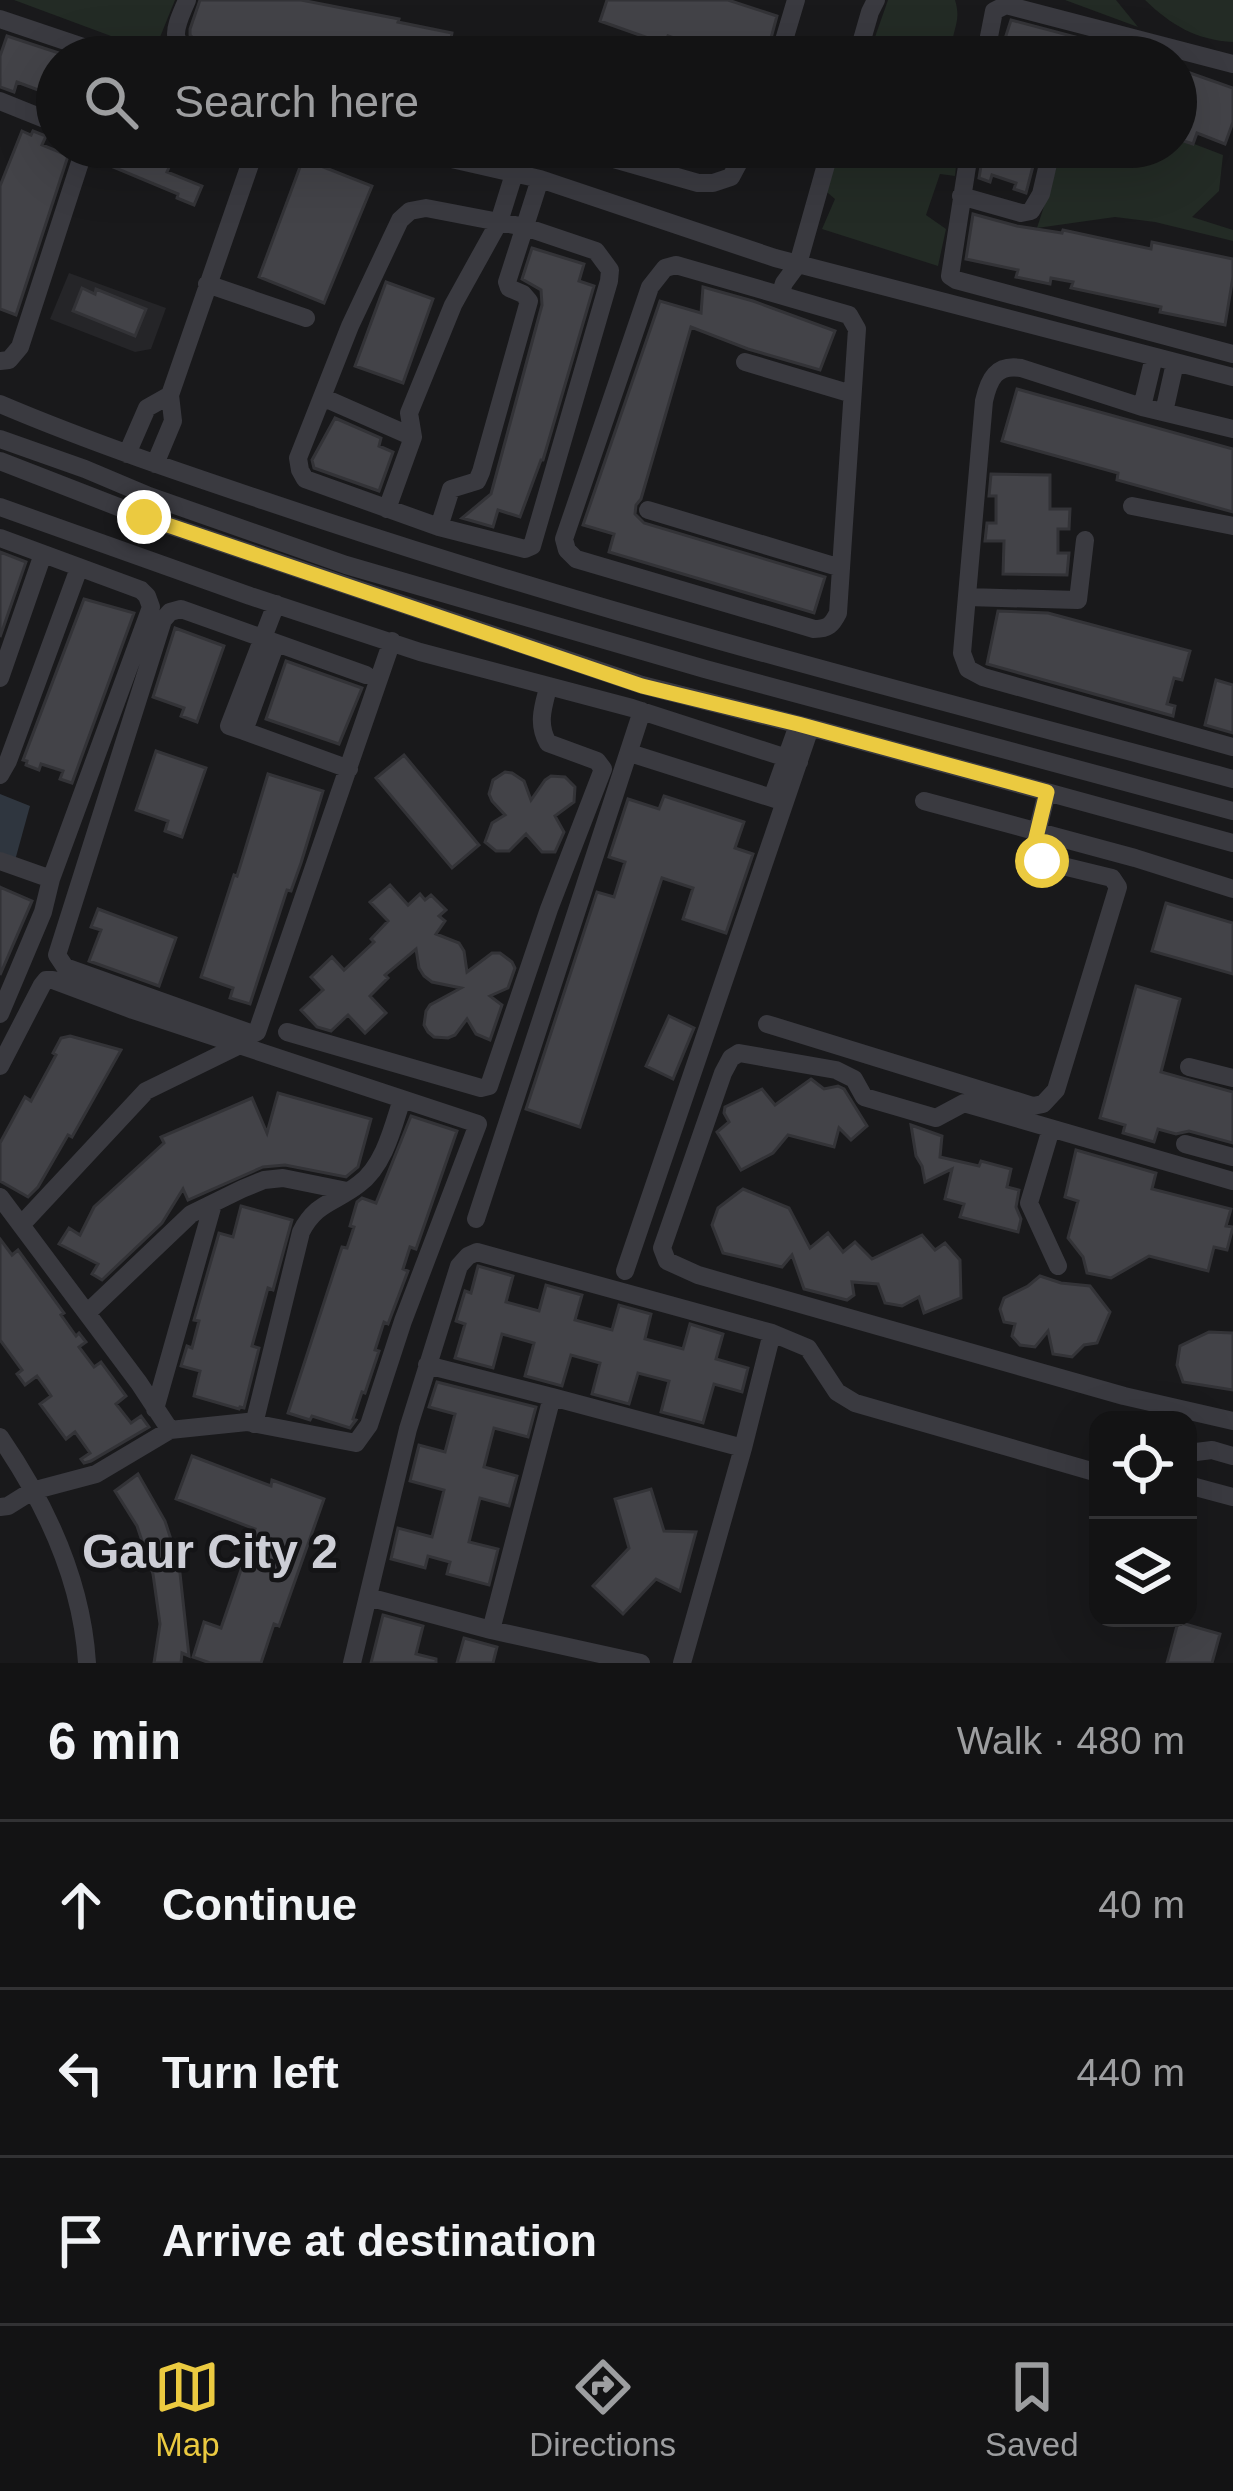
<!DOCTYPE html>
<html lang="en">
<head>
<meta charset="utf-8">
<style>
  :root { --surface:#131314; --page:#202022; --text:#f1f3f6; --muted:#9d9ea0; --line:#323234; --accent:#ebca40 }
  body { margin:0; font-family:Helvetica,sans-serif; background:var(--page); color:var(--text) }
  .controls { position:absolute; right:36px; bottom:36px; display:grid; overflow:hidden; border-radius:24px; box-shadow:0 12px 48px #0002 }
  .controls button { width:108px; height:108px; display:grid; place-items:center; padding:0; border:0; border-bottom:3px solid var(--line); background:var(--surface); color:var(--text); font:60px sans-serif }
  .stop { position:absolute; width:36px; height:36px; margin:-27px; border:9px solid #ebca40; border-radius:50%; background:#fff }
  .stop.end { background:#ebca40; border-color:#fff; box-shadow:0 3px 12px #0008 }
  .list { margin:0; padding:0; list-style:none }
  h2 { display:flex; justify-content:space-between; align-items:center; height:156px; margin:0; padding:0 48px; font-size:51px }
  h2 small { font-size:39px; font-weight:400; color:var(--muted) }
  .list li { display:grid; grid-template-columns:78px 1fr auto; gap:36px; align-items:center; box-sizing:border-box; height:168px; padding:0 48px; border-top:3px solid var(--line) }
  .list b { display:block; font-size:45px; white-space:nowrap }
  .list em { font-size:39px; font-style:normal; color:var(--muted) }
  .icon { flex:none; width:66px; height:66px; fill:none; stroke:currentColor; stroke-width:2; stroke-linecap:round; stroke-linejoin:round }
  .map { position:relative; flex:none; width:1233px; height:1663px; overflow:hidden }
  .search { position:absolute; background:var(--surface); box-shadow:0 12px 48px #0002; left:36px; right:36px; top:36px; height:132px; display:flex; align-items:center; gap:30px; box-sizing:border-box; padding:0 42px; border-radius:66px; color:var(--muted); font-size:45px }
  .sheet { height:660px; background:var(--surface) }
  nav { display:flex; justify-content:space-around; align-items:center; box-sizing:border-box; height:168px; border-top:3px solid var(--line); background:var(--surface); font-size:33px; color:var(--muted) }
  nav a { display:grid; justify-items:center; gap:6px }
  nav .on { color:var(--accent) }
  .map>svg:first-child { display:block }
  .built { fill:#252528 }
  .green { fill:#232b25 }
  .water { fill:#2f363f }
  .building { fill:#434348; stroke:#333337; stroke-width:3 }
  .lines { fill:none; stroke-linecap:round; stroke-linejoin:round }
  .minor { stroke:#3a3a40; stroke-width:18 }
  .route { stroke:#ebca40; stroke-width:15 }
  .labels { text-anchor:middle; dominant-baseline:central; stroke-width:9; stroke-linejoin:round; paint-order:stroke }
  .district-label { font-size:48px; font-weight:bold; fill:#cdced6; stroke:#141416 }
</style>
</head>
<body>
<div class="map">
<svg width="1233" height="1663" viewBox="0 0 1233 1663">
  <rect width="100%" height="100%" fill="#19191b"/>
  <path class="built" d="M 69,273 L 166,308 L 151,349 L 135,352 L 50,319 Z"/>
  <path class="green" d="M 14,0 L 175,0 L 154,52 Z
    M 888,0 L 955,0 C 963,26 948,30 954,57 L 868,57 Z
    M 1065,0 L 1116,0 L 1138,27 Z
    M 1145,0 L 1233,0 L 1233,42 C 1196,40 1171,25 1145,0 Z
    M 1176,137 L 1223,155 L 1219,191 L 1192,217 L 1233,230 L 1233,241 L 1155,222 L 1115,217 L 1037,228 L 1063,147 L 1176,147 Z
    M 837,147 L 958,148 L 955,176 L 940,174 L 926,215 L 946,229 L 938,266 L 822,229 L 835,199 L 822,188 Z"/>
  <path class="water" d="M 0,794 L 30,806 L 14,864 L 0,858 Z"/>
  <path class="building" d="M 200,0 L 301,0 L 399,19 L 398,22 L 452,33 L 448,57 L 305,57 L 217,40 L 216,45 L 195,40 L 190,35 L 190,29 Z
    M 607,0 L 728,0 L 777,16 L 766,57 L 704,57 L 689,52 L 691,44 L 668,36 L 665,44 L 600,21 Z
    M 1011,20 L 1132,52 L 1142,57 L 999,57 Z
    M 7,36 L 71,57 L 57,57 L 57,97 L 17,82 L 14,92 L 0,87 L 0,56 Z
    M 1176,68 L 1233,88 L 1233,122 L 1225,144 L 1197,133 L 1193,144 L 1181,140 L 1183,135 L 1176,134 Z
    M 22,131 L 31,135 L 33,131 L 46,136 L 42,145 L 62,153 L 65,147 L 71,147 L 16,315 L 0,309 L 0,186 Z
    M 121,147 L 153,147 L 174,156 L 167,172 L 202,186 L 194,205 L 177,198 L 178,194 L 113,167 Z
    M 673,147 L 715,147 L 711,161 L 673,151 Z
    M 995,147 L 1038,147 L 1026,193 L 1014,189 L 1016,183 L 992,175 L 990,182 L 979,178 L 982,160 L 985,156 L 992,158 Z
    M 303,159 L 372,186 L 324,303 L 259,277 Z
    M 973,214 L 1017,226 L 1062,233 L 1063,230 L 1151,249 L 1152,242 L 1233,259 L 1233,277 L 1225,325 L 1160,312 L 1161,307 L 1071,288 L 1073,282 L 1051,278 L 1050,284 L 1016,277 L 1018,270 L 966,259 Z
    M 532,248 L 584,264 L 579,281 L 594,286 L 543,460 L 541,460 L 520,517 L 498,510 L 493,527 L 462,518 L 491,494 L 542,305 L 541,290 L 522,279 Z
    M 386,282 L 433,299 L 403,383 L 355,366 Z
    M 703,287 L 753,301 L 835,331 L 820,370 L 748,349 L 691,327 L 641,499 L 636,505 L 635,514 L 644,523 L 825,577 L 814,613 L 609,552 L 614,534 L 583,525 L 660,301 L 701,313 Z
    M 82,288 L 95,294 L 96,289 L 146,309 L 135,336 L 73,311 Z
    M 1017,389 L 1233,449 L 1233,512 L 1117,480 L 1118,473 L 1002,441 Z
    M 335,418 L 381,438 L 379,446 L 393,452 L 379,491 L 314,468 L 312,460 Z
    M 991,474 L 1050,475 L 1050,509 L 1070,509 L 1069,529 L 1058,529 L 1058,553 L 1069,553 L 1067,575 L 1003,574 L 1004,541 L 985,541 L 987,523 L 996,523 L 996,496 L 989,496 Z
    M 0,552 L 26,562 L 0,637 Z
    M 84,599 L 134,613 L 72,783 L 60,779 L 63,771 L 41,764 L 39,770 L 26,765 L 27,761 L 23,760 Z
    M 998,611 L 1048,613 L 1190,651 L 1182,680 L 1174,678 L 1167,704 L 1175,706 L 1173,716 L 987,664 Z
    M 175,628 L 224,646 L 197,722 L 181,716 L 184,708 L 153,697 Z
    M 286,661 L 362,688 L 339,744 L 266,719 Z
    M 1216,680 L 1233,685 L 1233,733 L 1205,725 Z
    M 156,751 L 206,768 L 182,837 L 165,831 L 168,821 L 136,810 Z
    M 404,755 L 479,845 L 452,868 L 376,778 Z
    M 505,772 L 512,773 L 524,781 L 531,800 L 545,780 L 551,776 L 565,777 L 575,787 L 574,802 L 555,816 L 564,832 L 555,852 L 542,852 L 526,834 L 509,851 L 496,851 L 485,842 L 492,823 L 505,815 L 492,801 L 489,794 L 493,780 Z
    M 268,774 L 323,791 L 301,863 L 291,891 L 287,890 L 250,1004 L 230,998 L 233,988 L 201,977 L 234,875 L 237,876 Z
    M 664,796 L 744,822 L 735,848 L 753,854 L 726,933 L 683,919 L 693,888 L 662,878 L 580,1127 L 526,1109 L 597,892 L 614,897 L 625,862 L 609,857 L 628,799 L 659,809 Z
    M 390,885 L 408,905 L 420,894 L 425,900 L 431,895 L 446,910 L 439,916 L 445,921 L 436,934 L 459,943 L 464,951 L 467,972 L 492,953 L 500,953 L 512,962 L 515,968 L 508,988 L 490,996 L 502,1005 L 490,1040 L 476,1034 L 467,1019 L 455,1035 L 448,1038 L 434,1037 L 428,1032 L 424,1025 L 426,1011 L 430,1005 L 461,988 L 432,982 L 424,976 L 419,968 L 416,949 L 385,975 L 388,978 L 370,996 L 386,1013 L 365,1033 L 348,1015 L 331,1031 L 317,1027 L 301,1010 L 323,990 L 311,977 L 332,957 L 344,970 L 374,942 L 371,939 L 388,921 L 370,902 Z
    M 0,887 L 32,901 L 0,975 Z
    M 1166,903 L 1233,923 L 1233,974 L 1152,951 Z
    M 98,909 L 176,938 L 159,986 L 89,961 L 101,930 L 91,927 Z
    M 1136,986 L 1180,999 L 1161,1072 L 1233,1092 L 1233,1143 L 1189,1131 L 1176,1134 L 1158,1129 L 1154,1142 L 1123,1133 L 1125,1125 L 1100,1118 Z
    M 669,1016 L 694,1028 L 673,1079 L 646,1066 Z
    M 70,1036 L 121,1050 L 72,1137 L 68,1135 L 38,1187 L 28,1197 L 0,1181 L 0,1143 L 25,1097 L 31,1101 L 56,1055 L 53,1053 L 61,1038 Z
    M 811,1079 L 824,1089 L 838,1086 L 844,1089 L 867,1126 L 851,1140 L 839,1128 L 834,1147 L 788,1135 L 773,1153 L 741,1170 L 717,1132 L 729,1122 L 724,1113 L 725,1107 L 762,1089 L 775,1105 Z
    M 278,1093 L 371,1119 L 358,1167 L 346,1177 L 285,1165 L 263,1167 L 188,1200 L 183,1189 L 162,1223 L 102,1280 L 92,1274 L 98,1264 L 59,1244 L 69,1228 L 80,1235 L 94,1207 L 164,1143 L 161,1137 L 252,1098 L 267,1133 Z
    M 411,1116 L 457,1131 L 416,1249 L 410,1247 L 403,1269 L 408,1271 L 388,1324 L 384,1322 L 375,1350 L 379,1351 L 365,1393 L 362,1392 L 353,1419 L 356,1420 L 350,1428 L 312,1416 L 310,1420 L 288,1413 L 342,1247 L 347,1248 L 354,1227 L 350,1226 L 357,1202 L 362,1198 L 376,1203 Z
    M 911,1125 L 942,1136 L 940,1157 L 979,1166 L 981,1161 L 1011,1169 L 1007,1187 L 1019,1190 L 1016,1207 L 1021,1219 L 1018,1232 L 960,1217 L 964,1204 L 945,1199 L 952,1169 L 925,1182 L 922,1166 L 916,1156 Z
    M 1076,1150 L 1156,1173 L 1152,1189 L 1231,1209 L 1226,1226 L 1233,1227 L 1227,1250 L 1214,1247 L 1208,1271 L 1149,1256 L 1111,1278 L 1087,1273 L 1083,1257 L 1068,1238 L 1078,1201 L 1065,1197 Z
    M 743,1189 L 789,1208 L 810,1248 L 828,1233 L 843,1252 L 855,1242 L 872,1259 L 922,1235 L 935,1250 L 945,1243 L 960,1260 L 961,1298 L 924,1313 L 919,1297 L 902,1306 L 885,1303 L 878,1284 L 852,1282 L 854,1295 L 847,1300 L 804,1289 L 792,1255 L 782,1267 L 723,1253 L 712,1225 L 718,1208 Z
    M 241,1206 L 292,1220 L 273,1290 L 268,1288 L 252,1346 L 259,1348 L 244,1408 L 240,1407 L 239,1409 L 194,1396 L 200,1371 L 181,1366 L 187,1346 L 192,1348 L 199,1321 L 194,1320 L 219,1233 L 233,1237 Z
    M 0,1239 L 12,1255 L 18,1250 L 64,1313 L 61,1315 L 76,1336 L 79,1333 L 86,1342 L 79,1347 L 94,1367 L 101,1362 L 126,1396 L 116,1404 L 131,1423 L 141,1416 L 149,1427 L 91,1461 L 84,1463 L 81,1459 L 90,1453 L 75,1432 L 66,1439 L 40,1404 L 51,1396 L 45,1387 L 37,1376 L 25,1385 L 17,1374 L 22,1370 L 0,1340 Z
    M 478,1266 L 513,1276 L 506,1302 L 539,1311 L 546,1285 L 582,1295 L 575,1320 L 612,1330 L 619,1305 L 651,1314 L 645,1339 L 683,1349 L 690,1324 L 723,1334 L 716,1359 L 748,1368 L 742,1392 L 714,1384 L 703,1423 L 661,1412 L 669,1381 L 638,1373 L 629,1404 L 592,1394 L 600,1363 L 571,1355 L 562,1386 L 525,1376 L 534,1343 L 502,1334 L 493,1368 L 455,1358 L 465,1324 L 456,1321 L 465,1291 L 471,1293 Z
    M 1040,1276 L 1061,1283 L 1090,1286 L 1110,1312 L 1097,1343 L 1084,1345 L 1072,1357 L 1053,1354 L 1048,1331 L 1035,1347 L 1020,1345 L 1012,1336 L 1015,1324 L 1004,1322 L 1000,1309 L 1004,1298 L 1028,1286 Z
    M 1209,1332 L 1233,1333 L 1233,1390 L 1183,1382 L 1177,1365 L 1180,1346 Z
    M 437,1382 L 536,1407 L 528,1437 L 494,1428 L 484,1467 L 517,1476 L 509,1506 L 480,1498 L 469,1542 L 498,1549 L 489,1585 L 447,1574 L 450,1562 L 428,1556 L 425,1568 L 391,1559 L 398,1528 L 432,1537 L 444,1490 L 410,1481 L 419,1445 L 445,1452 L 455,1414 L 429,1407 Z
    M 192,1456 L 271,1486 L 272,1480 L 324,1499 L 279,1626 L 274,1624 L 261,1663 L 210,1663 L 193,1657 L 204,1622 L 221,1628 L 255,1529 L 176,1499 Z
    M 138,1474 L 165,1521 L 179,1564 L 189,1656 L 182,1653 L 181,1663 L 154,1663 L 160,1624 L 153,1574 L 137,1526 L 115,1491 Z
    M 651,1489 L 664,1531 L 696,1532 L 680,1591 L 656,1579 L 623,1614 L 593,1586 L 629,1548 L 615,1499 Z
    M 383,1615 L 423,1626 L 416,1654 L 436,1659 L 436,1663 L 371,1663 Z
    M 1178,1622 L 1220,1634 L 1212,1663 L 1167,1663 Z
    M 464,1638 L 497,1647 L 493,1663 L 457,1663 Z"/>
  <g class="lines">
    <path class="minor" d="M 187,0 C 176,27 165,43 198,57
      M 0,19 L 101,53 L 105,57
      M 779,57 L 796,0
      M 857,57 L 870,12 L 876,0
      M 985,57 L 994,11 L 1006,5 L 1233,64
      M 0,101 L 57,124
      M 399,147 L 540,179 L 775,258 L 1233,377
      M 572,147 L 698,183 L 713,183 L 731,177 L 747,147
      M 970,147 L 950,276 L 956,280 L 1233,354
      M 961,196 L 1021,213 L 1031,211 L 1041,194 L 1052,147
      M 426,208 L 525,227 L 596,251 L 610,270 L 609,281 L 532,546 L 525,549 L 439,527 L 305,479 L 300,470 L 298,458 L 350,326 L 400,220 L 410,211 Z
      M 676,265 L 849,315 L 857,329 L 838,613 C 832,625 828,629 814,629 L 576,559 L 567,550 L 564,539 L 650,287 L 665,268 Z
      M 207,284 L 306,318
      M 780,295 L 784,283 L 798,264 L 831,147
      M 0,361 L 9,360 L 20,347 L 85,147
      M 745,362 L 852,394
      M 322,397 L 413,437
      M 0,404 C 106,449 215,484 325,521 C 624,620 929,698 1233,779
      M 1142,407 L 1154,357
      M 1164,412 L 1175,363
      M 1233,429 L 1142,407 L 1021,368 C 996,364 989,379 984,401 L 962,653 L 968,669 L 983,677 L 1233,747
      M 0,439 L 85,469 L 149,496 L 346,565 L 705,669 L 1233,811
      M 127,454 L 147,408 L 170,395
      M 0,461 L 144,517 L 642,685 L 820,730 L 1233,843
      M 155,464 L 173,421 L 170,395 L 256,147
      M 1132,506 L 1233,526
      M 0,507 L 250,596 L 420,652 L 632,708 L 799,762
      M 387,509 L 413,437 L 409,413 L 453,305 L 499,222 L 514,174
      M 648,510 L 841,568
      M 439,527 L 451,489 L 477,481 L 481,472 L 529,301 L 523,294 L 509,288 L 507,282 L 540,179
      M 0,538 L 141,590 L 147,596 L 151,607 L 51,879 L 43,912 L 0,1014
      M 967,597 L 1078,600 L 1085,540
      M 276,643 L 244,731 L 229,726 L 276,604
      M 366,675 L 181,609 L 170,612 L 163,620 L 57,955 L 65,967 L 253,1034 L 257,1032 L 392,641
      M 0,678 L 43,554
      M 244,731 L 349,769
      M 630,753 L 772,798
      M 0,775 L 8,761 L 79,568
      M 781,801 L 772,798 L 798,725
      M 924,801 L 1135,858 L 1233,889
      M 0,861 L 51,879
      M 767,1024 L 1033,1106 L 1043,1104 L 1056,1090 L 1118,887 L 1112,878 L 1034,859 L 1032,853 L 1047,792
      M 287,1032 L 481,1088 L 489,1086 L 549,909 L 603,769 L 597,761 L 548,743 C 537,724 543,707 548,688
      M 0,1066 L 42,985 L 46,980 L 53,980 L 133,1010 L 478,1124 L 403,1321 L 369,1425 L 356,1443 L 247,1422 L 170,1430 L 96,1474 L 32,1491 L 8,1506 L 0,1507
      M 1189,1067 L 1233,1078
      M 1051,1129 L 1029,1203 L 1058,1266
      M 1185,1144 L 1233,1157
      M 1233,1181 L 964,1103 L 936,1118 L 864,1097 L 854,1079 L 836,1070 L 739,1053 L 731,1058 L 723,1073 L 662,1248 L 667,1261 L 698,1275 L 1124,1396 L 1233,1421
      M 0,1197 L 139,1383 L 170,1430
      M 476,1219 L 642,711
      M 22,1224 L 146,1091 L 240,1045
      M 625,1271 L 810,728
      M 87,1313 L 191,1214 L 242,1189 L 264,1180 L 283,1178 L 347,1191
      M 427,1365 L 552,1397
      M 155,1409 L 213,1204
      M 254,1424 L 301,1232 C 316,1202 335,1203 359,1184 C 384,1166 393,1127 402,1099
      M 0,1437 C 46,1504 82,1582 87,1663
      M 1188,1453 L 1212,1450 L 1233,1456
      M 1188,1485 L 1233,1497
      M 368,1597 L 491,1630
      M 352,1663 L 408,1429 L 459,1266 L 468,1256 L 477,1252 L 772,1333 L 808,1348 L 837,1392 L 855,1403 L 1098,1473
      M 641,1663 L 491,1630 L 552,1397 L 743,1448
      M 682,1663 L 743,1448 L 772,1333"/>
  </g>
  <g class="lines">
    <path class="route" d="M 144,517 L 642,686 L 798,724 L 1047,792 L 1032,854 L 1034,859 L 1042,861"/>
  </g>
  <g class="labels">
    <g class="district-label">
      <text x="210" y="1551">Gaur City 2</text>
    </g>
  </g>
</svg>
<div class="controls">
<button><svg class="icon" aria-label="locate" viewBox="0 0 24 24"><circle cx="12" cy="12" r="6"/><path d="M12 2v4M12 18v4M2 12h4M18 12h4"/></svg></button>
<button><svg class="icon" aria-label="layers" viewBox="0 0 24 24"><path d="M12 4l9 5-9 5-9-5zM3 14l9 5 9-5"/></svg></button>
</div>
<div class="stop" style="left:1042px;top:861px"></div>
<div class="stop end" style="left:144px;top:517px"></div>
<div class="search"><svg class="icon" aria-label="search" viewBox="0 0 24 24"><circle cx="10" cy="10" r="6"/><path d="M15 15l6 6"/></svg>Search here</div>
</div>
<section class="sheet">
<h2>6 min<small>Walk · 480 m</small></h2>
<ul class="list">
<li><svg class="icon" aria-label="ahead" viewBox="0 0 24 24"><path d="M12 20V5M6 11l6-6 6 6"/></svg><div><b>Continue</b></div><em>40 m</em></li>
<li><svg class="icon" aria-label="left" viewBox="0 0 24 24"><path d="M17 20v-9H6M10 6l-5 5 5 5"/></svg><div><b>Turn left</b></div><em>440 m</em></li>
<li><svg class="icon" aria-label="arrive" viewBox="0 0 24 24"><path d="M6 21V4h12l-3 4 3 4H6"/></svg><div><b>Arrive at destination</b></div></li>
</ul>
</section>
<nav>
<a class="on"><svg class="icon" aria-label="map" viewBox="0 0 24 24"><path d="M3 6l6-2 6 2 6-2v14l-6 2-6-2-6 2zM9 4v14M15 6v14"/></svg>Map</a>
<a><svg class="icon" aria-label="directions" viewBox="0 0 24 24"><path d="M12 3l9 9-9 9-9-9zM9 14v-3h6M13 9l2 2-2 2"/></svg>Directions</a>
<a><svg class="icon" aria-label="saved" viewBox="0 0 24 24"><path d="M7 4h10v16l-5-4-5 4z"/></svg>Saved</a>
</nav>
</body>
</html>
